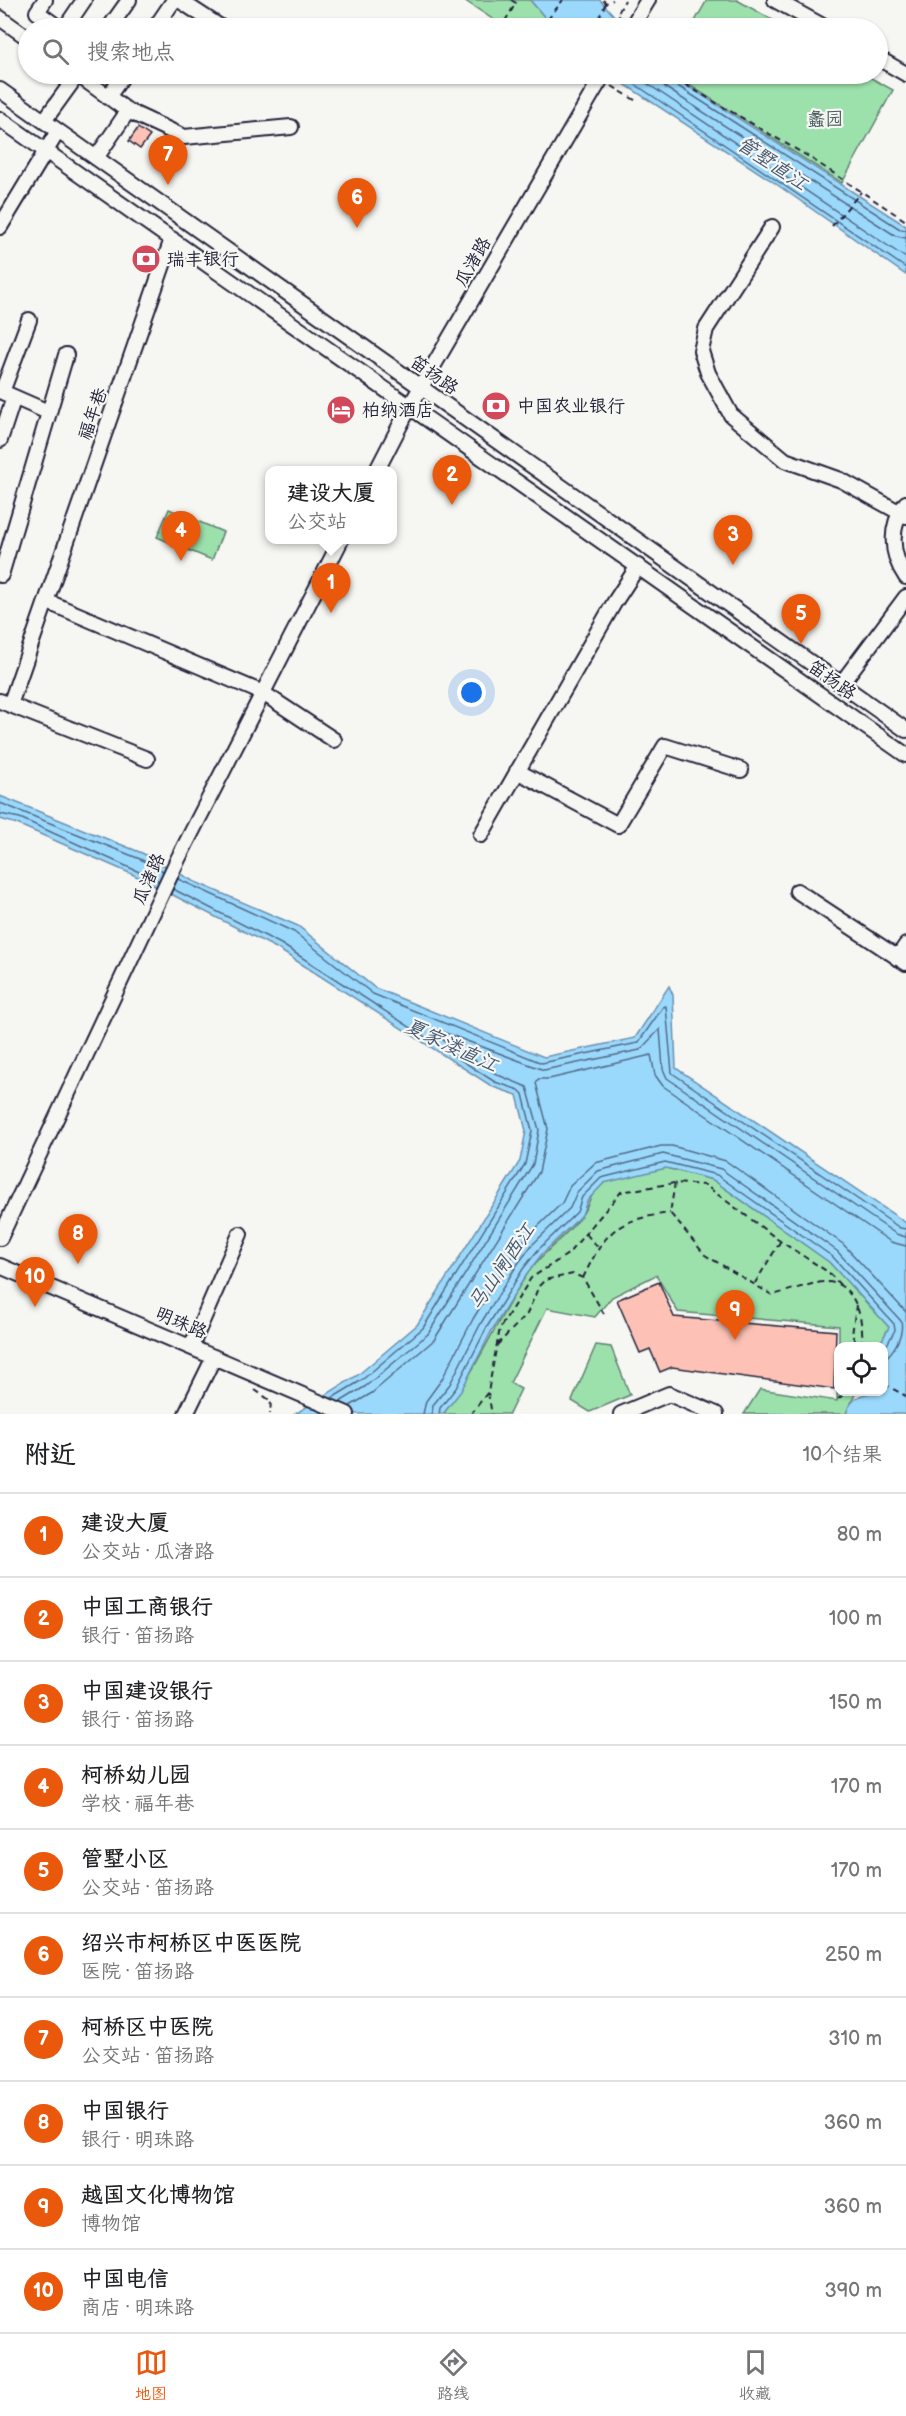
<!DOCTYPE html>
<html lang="zh">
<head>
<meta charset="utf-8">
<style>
  :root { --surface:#fff; --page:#f2f2f2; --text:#202124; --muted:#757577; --line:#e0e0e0; --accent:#ea580c }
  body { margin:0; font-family:"Balsamiq Sans","LXGW WenKai TC",sans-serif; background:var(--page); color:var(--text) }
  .controls { position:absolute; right:18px; bottom:18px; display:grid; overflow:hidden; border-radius:12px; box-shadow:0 2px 4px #0004 }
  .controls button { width:54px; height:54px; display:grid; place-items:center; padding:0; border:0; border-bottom:2px solid var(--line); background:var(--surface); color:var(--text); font:30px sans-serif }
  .you { position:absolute; left:472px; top:693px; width:21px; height:21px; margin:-15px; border:4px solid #fff; border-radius:50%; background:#1a73e8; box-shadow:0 0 0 9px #1a73e833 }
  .badge { display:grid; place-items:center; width:39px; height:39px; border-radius:50%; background:var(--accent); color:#fff; font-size:20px; font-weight:700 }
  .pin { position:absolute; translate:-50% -50px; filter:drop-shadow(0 2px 3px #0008) }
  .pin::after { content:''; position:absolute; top:32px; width:21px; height:18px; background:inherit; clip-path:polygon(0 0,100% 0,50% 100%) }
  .popup { position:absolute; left:265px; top:466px; width:132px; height:78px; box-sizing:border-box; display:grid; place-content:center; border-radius:12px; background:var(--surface); filter:drop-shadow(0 2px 4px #0005); font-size:20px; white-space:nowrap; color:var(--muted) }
  .popup b { font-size:22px; color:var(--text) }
  .popup::after { content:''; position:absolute; left:50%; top:100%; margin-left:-12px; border:12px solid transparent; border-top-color:var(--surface) }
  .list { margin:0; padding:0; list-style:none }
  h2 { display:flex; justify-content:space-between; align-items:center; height:78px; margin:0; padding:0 24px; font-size:26px }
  h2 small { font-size:20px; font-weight:400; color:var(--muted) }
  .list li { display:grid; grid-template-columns:39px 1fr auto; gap:18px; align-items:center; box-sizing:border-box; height:84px; padding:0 24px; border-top:2px solid var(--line) }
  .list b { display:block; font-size:22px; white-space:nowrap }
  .list p { margin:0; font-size:20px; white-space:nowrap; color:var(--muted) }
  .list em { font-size:20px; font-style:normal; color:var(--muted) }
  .icon { flex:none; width:33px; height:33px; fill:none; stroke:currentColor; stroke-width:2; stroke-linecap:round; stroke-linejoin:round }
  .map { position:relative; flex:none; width:906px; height:1414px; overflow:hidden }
  .search { position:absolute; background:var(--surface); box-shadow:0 2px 4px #0004; left:18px; right:18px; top:18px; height:66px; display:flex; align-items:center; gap:15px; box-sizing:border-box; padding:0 21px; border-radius:33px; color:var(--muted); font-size:22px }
  .sheet { height:918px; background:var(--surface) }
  nav { display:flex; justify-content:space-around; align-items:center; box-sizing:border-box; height:84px; border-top:2px solid var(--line); background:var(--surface); font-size:16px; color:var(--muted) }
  nav a { display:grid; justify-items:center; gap:3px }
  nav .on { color:var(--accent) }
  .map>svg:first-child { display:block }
  .green { fill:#9ce0ab; stroke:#5f8173; stroke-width:1.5 }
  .water { fill:#9bd9fc; stroke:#6b90af; stroke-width:1.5 }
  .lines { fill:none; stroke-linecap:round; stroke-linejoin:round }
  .shore { stroke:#526b88; stroke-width:1.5 }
  .building { fill:#fdc2b5; stroke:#22223b; stroke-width:1.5 }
  .minor-casing { stroke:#22223b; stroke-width:18 }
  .path { stroke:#22223b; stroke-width:2; stroke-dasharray:6 4.5; stroke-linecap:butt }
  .minor { stroke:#f6f6f2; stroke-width:14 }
  .minor-bridge-casing { stroke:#22223b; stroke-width:18; stroke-linecap:butt }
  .minor-bridge { stroke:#f6f6f2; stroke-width:14 }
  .labels { text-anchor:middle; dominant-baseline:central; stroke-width:4.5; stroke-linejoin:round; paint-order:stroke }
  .park-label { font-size:18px; fill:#475b5d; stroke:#f6f6f2 }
  .poi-label { font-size:18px; fill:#22223b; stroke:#f6f6f2; text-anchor:start }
  .street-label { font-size:18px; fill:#22223b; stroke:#f6f6f2 }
  .water-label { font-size:20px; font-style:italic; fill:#465975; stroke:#f6f6f2 }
</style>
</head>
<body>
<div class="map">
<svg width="906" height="1414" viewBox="0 0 906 1414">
  <rect width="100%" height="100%" fill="#f6f6f2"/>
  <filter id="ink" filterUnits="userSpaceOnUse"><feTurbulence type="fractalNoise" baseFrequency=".0167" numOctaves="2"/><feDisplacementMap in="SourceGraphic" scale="12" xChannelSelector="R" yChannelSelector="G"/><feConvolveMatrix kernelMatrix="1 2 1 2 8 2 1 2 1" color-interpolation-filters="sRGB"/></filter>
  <g filter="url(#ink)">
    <path class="green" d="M 464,0 L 530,0 L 554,28 L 506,28 Z
      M 707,0 L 737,0 L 787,28 L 691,28 Z
      M 672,74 L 864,74 L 893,90 L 842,183 Z
      M 169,509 L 223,532 L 212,560 L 157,537 Z
      M 666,1168 L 713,1180 L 829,1262 L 889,1327 L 879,1346 L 839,1346 L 839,1326 L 678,1312 L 656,1275 L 612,1297 L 595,1317 L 547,1308 L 510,1383 L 521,1389 L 509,1414 L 443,1414 C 477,1371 497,1318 528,1273 C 543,1251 566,1237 581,1216 C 589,1206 590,1191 604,1183 C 618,1175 649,1172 666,1168 Z
      M 596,1345 L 611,1347 L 630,1395 L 590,1412 L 572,1401 Z
      M 838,1365 L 838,1392 L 856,1392 L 846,1414 L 744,1414 L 760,1389 L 837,1401 Z"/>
    <path class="water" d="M 530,0 L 600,0 L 625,28 L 554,28 Z
      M 609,74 L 669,74 L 906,226 L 906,275 L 769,179 Z
      M 0,796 L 142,853 L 193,881 L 298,926 L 375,988 L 544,1057 L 635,1038 L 669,986 L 673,995 L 676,1068 L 906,1223 L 906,1414 L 846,1414 C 851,1395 866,1392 884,1392 L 884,1346 L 879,1346 L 889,1327 L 829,1262 L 713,1180 L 666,1168 L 604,1183 L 587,1201 L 582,1215 L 542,1254 L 528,1272 L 492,1330 L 461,1391 L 443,1414 L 295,1414 L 358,1375 L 417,1325 L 520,1161 L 526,1131 L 517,1095 L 493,1087 L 278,949 L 134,875 L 17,824 L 0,819 Z"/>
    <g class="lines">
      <path class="shore" d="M 620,74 L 906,268
        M 633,74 L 906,258
        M 660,74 L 661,82 L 666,88 L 896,236 L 906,238
        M 667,74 L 670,81 L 900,229 L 906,230
        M 0,803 L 140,859 L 163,871
        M 0,814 L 20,818 L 159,881
        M 178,879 L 294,932 L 373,994 L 542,1063 L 638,1043 L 663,1007 L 666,1006 L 672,1073 L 900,1228 L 906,1229
        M 173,889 L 281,944 L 495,1082 L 519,1090 L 523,1094 L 532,1131 L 525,1164 L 423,1328 L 362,1380 L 332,1398
        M 340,1402 L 366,1386 L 428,1334 L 533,1164 L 539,1130 L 527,1087 L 498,1075 L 434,1034 L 435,1029 L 544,1070 L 640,1050 L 660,1029 L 663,1069 L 667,1078 L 896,1234 L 906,1237
        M 350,1406 L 372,1393 L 434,1340 L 539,1172 L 548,1129 L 536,1083 L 538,1079 L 549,1079 L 651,1055 L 655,1075 L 663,1086 L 891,1242 L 906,1246
        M 423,1414 L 426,1401 L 442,1379 L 473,1319 L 509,1260 L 525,1239 L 562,1203 L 570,1186 L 595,1163 L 661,1146 L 672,1146 L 726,1161 L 843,1244 L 906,1312
        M 432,1414 L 433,1405 L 450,1384 L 481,1323 L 517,1265 L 532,1245 L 570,1208 L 577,1192 L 598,1171 L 663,1154 L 721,1169 L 837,1251 L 901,1321 C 904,1334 894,1352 884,1359
        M 439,1414 L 440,1408 L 456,1388 L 487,1327 L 523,1269 L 538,1250 L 577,1212 L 582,1197 L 601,1178 L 665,1162 L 717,1175 L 833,1257 L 894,1324 L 895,1330 L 884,1350"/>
    </g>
    <path class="building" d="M 138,128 L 150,136 L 140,149 L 129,141 Z
      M 659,1282 L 674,1317 L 836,1331 L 834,1389 L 672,1367 L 660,1372 L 650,1349 L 640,1353 L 617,1300 Z"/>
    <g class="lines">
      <g class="minor-casing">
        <path id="minor" d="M 45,0 L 37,12 L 59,28
          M 179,0 L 222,28
          M 775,0 L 826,28
          M 0,18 L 28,38
          M 65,28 L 84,0
          M 109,28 L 129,0
          M 155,28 L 174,0
          M 631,28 L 648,0
          M 878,58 L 906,74
          M 77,74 L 128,111 L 184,137 L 291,127
          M 0,90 L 906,730
          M 108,97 L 124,74
          M 0,119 L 906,755
          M 44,121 L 78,74
          M 96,158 L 128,111
          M 0,227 L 58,131
          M 772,227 L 706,329 L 701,351 L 708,373 L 731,415 L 785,460 L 841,480 L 906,516
          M 0,391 L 48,412
          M 2,392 L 29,320
          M 0,440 L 14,397
          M 377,470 L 410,406 L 596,87
          M 906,503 C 889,526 890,554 906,577
          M 1,575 L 66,355
          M 48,602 L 263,693 L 334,740
          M 841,684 L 906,597
          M 0,701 L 147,759
          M 10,705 L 172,239
          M 517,771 L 618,825 L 665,746 L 741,770
          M 481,835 L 614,603 L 638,566
          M 797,891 L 906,963
          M 897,958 L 906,945
          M 0,1238 L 178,859 L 341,540
          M 0,1266 L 347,1414
          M 191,1347 L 240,1234
          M 186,1414 L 214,1357
          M 621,1414 L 669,1394 L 716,1414"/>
      </g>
      <path class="path" d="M 511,0 L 516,3 L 505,21 L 517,28
        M 603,0 L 606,3 L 613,0
        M 623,19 L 617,15 L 625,0
        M 541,28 L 563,0
        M 601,28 L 598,20 L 606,3
        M 667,74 L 809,157 L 906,221
        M 612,86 L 638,102
        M 832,226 L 861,192
        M 675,1183 L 670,1213 L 705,1255 L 772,1295 C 787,1292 815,1281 828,1282 C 857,1284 864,1323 862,1346
        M 586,1234 L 598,1247
        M 583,1278 C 606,1230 616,1220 670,1213
        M 755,1283 L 780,1242
        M 856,1305 L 852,1335 L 858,1346
        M 497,1345 L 527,1314 L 539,1286 L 545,1280 L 573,1274 L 583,1278 L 604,1314
        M 884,1384 L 906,1396
        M 255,1390 L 271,1401 L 270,1414
        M 488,1393 L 492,1414
        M 838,1399 L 847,1392
        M 471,1414 L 488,1392 L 500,1328 L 531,1278 L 568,1254 L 621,1192 L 675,1183 L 705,1185 L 780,1241 L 828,1272 L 842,1287"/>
      <use href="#minor" class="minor"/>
      <g class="minor-bridge-casing">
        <path id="minor-bridge" d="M 596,87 L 604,74"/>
      </g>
      <use href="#minor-bridge" class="minor-bridge"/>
    </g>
  </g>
  <defs>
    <g id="bank-disc" transform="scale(1.5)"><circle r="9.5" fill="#d1495b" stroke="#f6f6f2"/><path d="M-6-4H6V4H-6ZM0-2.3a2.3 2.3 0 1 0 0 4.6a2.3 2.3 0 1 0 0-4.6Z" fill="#fff"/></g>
    <g id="hotel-disc" transform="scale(1.5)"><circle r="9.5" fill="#d1495b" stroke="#f6f6f2"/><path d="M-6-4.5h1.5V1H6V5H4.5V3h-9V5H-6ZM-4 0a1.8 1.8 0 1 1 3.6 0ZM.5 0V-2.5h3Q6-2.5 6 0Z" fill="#fff"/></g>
  </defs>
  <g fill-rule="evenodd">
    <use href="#bank-disc" x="146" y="259"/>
    <use href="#bank-disc" x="496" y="406"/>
    <use href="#hotel-disc" x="341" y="410"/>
  </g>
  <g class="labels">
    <g class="park-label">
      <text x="825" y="119">蠡园</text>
    </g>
    <g class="poi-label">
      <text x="167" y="259">瑞丰银行</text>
      <text x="517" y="406">中国农业银行</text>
      <text x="362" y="410">柏纳酒店</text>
    </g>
    <g class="street-label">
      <text transform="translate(473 262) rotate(-60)">瓜渚路</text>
      <text transform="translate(434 375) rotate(35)">笛扬路</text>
      <text transform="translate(93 414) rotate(-71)">福年巷</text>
      <text transform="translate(832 680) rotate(35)">笛扬路</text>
      <text transform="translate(149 879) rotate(-66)">瓜渚路</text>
      <text transform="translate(181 1323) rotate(23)">明珠路</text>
    </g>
    <g class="water-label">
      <text transform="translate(772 164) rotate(34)">管墅直江</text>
      <text transform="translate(451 1046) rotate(25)">夏家溇直江</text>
      <text transform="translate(502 1267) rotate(-55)">马山闸西江</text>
    </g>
  </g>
</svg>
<div class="controls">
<button><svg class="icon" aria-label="locate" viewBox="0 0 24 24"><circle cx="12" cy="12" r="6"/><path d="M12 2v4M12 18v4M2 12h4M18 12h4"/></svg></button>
</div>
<div class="you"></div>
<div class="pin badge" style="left:331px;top:613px">1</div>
<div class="popup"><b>建设大厦</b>公交站</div>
<div class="pin badge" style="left:452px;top:505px">2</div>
<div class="pin badge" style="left:733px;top:565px">3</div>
<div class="pin badge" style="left:181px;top:561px">4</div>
<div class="pin badge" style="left:801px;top:644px">5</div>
<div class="pin badge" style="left:357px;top:228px">6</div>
<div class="pin badge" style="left:168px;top:185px">7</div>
<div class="pin badge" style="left:78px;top:1264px">8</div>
<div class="pin badge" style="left:735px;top:1340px">9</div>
<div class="pin badge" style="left:35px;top:1307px">10</div>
<div class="search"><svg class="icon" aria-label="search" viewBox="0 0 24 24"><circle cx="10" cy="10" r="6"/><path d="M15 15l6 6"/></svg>搜索地点</div>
</div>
<section class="sheet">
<h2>附近<small>10个结果</small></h2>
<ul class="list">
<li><span class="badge">1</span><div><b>建设大厦</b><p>公交站 · 瓜渚路</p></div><em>80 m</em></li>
<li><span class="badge">2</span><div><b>中国工商银行</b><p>银行 · 笛扬路</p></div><em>100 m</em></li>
<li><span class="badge">3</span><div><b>中国建设银行</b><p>银行 · 笛扬路</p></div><em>150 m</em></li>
<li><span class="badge">4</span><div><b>柯桥幼儿园</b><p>学校 · 福年巷</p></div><em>170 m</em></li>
<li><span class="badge">5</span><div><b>管墅小区</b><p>公交站 · 笛扬路</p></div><em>170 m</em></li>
<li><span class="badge">6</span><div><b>绍兴市柯桥区中医医院</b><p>医院 · 笛扬路</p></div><em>250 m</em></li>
<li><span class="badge">7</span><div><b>柯桥区中医院</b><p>公交站 · 笛扬路</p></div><em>310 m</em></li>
<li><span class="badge">8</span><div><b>中国银行</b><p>银行 · 明珠路</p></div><em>360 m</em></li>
<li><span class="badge">9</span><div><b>越国文化博物馆</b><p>博物馆</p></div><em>360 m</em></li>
<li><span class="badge">10</span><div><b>中国电信</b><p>商店 · 明珠路</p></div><em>390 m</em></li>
</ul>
</section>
<nav>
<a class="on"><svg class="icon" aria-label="map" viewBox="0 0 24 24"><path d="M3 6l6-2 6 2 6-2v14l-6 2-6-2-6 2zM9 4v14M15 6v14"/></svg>地图</a>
<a><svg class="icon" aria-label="directions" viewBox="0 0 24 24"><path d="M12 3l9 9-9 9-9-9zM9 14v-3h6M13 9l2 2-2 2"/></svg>路线</a>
<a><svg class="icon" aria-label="saved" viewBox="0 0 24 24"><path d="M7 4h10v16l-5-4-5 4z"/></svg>收藏</a>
</nav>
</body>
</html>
